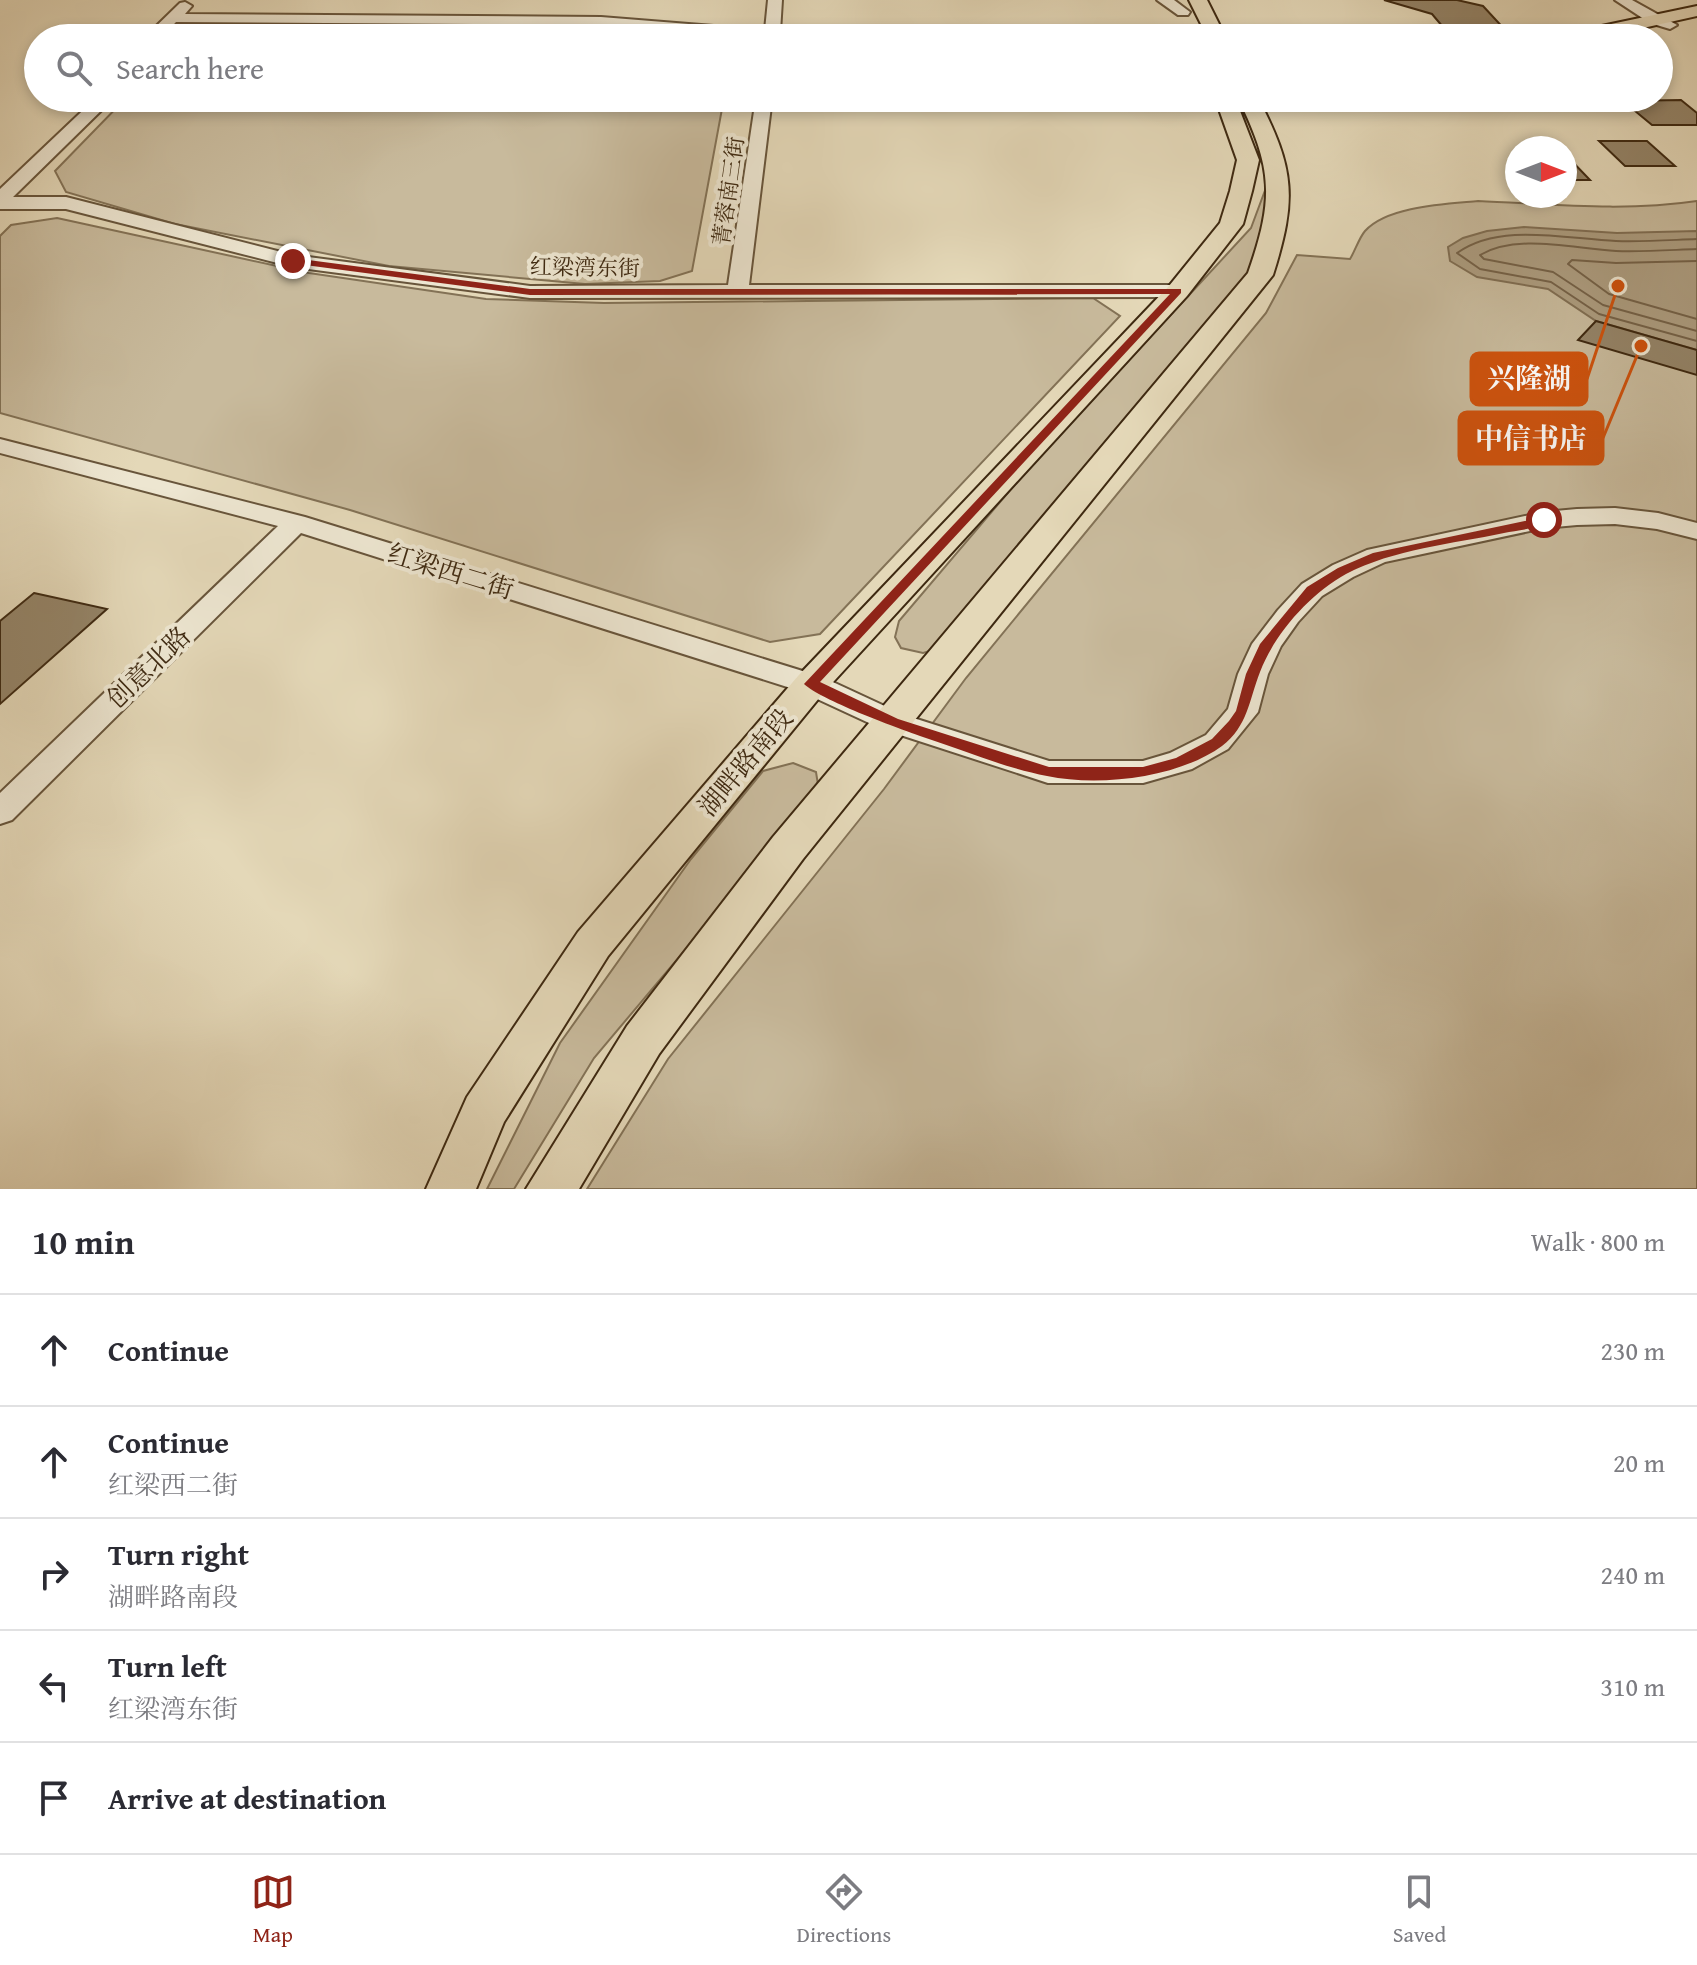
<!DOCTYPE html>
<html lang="en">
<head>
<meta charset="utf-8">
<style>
  :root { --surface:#fff; --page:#f2f2f3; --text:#2b2b33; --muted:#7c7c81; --line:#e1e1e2; --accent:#8f2418 }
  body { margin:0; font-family:"Gentium Book Plus","Noto Serif SC",serif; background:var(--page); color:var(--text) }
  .compass { position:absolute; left:1505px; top:136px; width:72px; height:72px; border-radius:50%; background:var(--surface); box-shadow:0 4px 12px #0003; rotate:90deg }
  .stop { position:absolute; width:24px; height:24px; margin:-18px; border:6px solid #8f2418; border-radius:50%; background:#fff }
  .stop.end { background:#8f2418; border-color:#fff; box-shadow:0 2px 8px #0008 }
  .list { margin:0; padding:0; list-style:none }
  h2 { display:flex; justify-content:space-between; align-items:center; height:104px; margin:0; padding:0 32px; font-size:34px }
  h2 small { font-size:26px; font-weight:400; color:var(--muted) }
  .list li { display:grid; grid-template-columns:52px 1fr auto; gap:24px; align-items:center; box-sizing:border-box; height:112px; padding:0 32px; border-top:2px solid var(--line) }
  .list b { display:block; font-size:30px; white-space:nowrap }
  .list p { margin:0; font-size:26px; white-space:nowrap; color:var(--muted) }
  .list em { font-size:26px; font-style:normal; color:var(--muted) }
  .icon { flex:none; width:44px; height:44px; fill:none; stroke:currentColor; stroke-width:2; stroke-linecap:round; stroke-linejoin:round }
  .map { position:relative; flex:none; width:1697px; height:1189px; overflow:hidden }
  .search { position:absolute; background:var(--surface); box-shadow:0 4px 12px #0003; left:24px; right:24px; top:24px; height:88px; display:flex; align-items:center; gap:20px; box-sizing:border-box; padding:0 28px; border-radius:44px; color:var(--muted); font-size:30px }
  .sheet { height:664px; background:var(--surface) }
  nav { display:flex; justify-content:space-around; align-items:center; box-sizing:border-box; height:112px; border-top:2px solid var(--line); background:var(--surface); font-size:22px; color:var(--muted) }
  nav a { display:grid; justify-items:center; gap:4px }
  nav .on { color:var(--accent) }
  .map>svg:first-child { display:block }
  .green { fill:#c8ba9c; stroke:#837256; stroke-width:2 }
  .water { fill:#ac9c7f; stroke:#806e53; stroke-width:2 }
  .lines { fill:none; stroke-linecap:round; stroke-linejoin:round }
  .shore { stroke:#756248; stroke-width:2 }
  .building { fill:#948468; stroke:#3e2911; stroke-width:2 }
  .minor-casing { stroke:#68553b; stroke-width:4 }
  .major-casing { stroke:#3e2911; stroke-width:4 }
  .minor { fill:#ede6d1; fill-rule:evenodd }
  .major { fill:#e4d8b8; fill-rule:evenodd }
  .route { fill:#8f2418 }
  .labels { text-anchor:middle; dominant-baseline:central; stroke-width:8; stroke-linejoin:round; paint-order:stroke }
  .far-street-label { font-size:22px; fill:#3e2911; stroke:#ede6d1 }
  .street-label { font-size:26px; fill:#3e2911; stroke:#ede6d1 }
  .leader { fill:none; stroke:#ce520d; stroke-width:3 }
  .callout-dot { fill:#ce520d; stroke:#ede6d1; stroke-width:3 }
  .callout { fill:#ce520d; stroke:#ce520d; stroke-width:3 }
  .callout-label { font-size:28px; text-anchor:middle; font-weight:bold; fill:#fff }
</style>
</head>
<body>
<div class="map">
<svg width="1697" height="1189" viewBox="0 0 1697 1189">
  <rect width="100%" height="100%" fill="#e4d8b8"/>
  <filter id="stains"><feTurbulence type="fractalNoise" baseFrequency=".0025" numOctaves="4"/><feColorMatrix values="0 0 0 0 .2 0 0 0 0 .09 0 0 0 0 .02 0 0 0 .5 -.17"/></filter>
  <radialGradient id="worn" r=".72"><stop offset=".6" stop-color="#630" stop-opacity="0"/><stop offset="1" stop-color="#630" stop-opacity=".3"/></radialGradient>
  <path class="green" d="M 240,33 L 555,33 L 629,38 L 218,38 Z
    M 126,98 L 724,98 L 692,271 L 660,281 L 585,284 L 389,266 L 175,224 L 66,192 L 55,171 Z
    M 1267,185 L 1274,186 L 1253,269 L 940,648 L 923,653 L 901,648 L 895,637 L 899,621 L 1023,475 L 1251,228 Z
    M 1478,201 C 1551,204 1623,212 1697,201 L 1697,1189 L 587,1189 L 668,1059 L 884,789 L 966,678 L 1266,313 L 1297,255 L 1350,259 C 1355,251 1359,238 1365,231 C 1387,206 1446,204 1478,201 Z
    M 57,218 L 309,273 L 486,299 L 604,303 L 1093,298 L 1120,316 L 820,634 L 770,642 L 350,510 L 0,413 L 0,236 L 11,225 Z
    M 793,763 L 816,772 L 819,791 L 594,1058 L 514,1189 L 487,1189 L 560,1043 L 691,859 L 763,771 Z"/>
  <path class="water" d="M 1524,227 L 1617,233 L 1697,231 L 1697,350 L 1596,321 L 1548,289 L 1477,277 L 1450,261 L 1448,247 L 1463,238 L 1487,231 Z"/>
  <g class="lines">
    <path class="shore" d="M 1697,239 C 1670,240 1643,242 1616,241 C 1566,239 1500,222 1457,253 L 1480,269 L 1551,282 L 1599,314 L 1697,341
      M 1697,249 C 1670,250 1643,252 1616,251 C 1574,249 1518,233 1480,255 L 1484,259 L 1553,272 L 1603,305 L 1697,331
      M 1697,261 L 1616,263 L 1572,260 L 1568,264 L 1609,294 L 1697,319"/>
  </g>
  <path class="building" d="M 1384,0 L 1457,0 L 1483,6 L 1508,33 L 1448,33 L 1432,14 Z
    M 1681,100 L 1697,113 L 1697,125 L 1652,125 L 1623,101 Z
    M 1599,141 L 1647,141 L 1675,166 L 1625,166 Z
    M 1565,154 L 1590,180 L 1565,180 Z
    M 1596,321 L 1697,350 L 1697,375 L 1578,340 Z
    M 34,593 L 107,609 L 0,704 L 0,621 Z"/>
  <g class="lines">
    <g class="minor-casing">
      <path id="minor" d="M 768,0 L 782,0 L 780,32 L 800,33 L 808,38 L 747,38 L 601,25 L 176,22 L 161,38 L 144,38 L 180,3 L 185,2 L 192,6 L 185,14 L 601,17 L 765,30 Z
        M 1157,0 L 1174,0 L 1190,12 L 1188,15 L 1178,15 Z
        M 1615,0 L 1632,0 L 1677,25 L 1670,29 L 1650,23 Z
        M 96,98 L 114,98 L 13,197 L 66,197 L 293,255 L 530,286 L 728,285 L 756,98 L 772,98 L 749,285 L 1178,285 L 1188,291 L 1178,297 L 530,298 L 293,267 L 66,209 L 0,209 L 0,189 Z
        M 0,439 L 305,517 L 822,677 L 904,715 L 1049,761 L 1143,761 L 1170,753 L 1206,735 L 1228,709 L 1238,674 L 1252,644 L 1278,610 L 1302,584 L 1333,565 L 1367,550 L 1544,512 L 1577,509 L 1615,508 L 1658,513 L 1697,523 L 1697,539 L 1657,529 L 1615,524 L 1577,525 L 1544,528 L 1385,562 L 1353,577 L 1322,596 L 1298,622 L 1281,646 L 1268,674 L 1258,712 L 1228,749 L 1192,769 L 1143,783 L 1048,783 L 882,729 L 800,691 L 301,533 L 12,820 L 0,824 L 0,793 L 278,526 L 0,453 Z"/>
    </g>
    <g class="major-casing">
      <path id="major" d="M 1189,0 L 1207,0 L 1226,38 L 1208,38 Z
        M 1697,6 L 1697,16 L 1598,38 L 1564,38 L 1573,32 Z
        M 1215,98 L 1235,98 L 1259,160 L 1252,191 L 1243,224 L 1187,296 L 824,692 L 608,956 L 504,1122 L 476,1189 L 426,1189 L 467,1097 L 578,932 L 798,676 L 1169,286 L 1220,223 L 1230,191 L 1237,160 Z
        M 1238,98 L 1258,98 C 1295,169 1297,199 1273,275 L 803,859 L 659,1054 L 579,1189 L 526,1189 L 627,1026 L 773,837 L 1248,273 C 1274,199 1273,169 1238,98 Z"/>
    </g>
    <use href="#minor" class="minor"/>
    <use href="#major" class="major"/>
  </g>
  <path class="route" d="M 293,258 L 530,289 L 1181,289 L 1181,293 L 820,682 L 898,719 L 1049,767 L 1143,767 L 1176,758 L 1212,739 L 1229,721 L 1236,711 L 1246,674 L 1260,644 L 1307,587 L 1338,568 L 1373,553 L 1544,517 L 1550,520 C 1539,529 1518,530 1504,533 C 1452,544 1394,549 1346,574 C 1310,594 1275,633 1260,672 C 1249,700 1248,726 1222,746 C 1178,778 1099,787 1047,776 C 1004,768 961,749 920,736 C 895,727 821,700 804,684 L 1170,294 L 530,295 L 290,263 Z"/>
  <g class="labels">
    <g class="far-street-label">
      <text transform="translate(728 191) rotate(-82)">菁蓉南三街</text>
      <text transform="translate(585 267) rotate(1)">红梁湾东街</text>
    </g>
    <g class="street-label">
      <text transform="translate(451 571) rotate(17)">红梁西二街</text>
      <text transform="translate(148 667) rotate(-44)">创意北路</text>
      <text transform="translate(745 762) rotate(-50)">湖畔路南段</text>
    </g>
  </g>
  <path class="leader" d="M1618 286L1587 379M1641 346L1603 438"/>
  <g class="callout-dot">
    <circle cx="1618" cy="286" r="8"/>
    <circle cx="1641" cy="346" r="8"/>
  </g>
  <g class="callout">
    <rect x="1471" y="353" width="116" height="52" rx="8"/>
    <rect x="1459" y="412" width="144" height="52" rx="8"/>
  </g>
  <g class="callout-label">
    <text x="1529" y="388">兴隆湖</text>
    <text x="1531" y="448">中信书店</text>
  </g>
  <rect width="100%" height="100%" filter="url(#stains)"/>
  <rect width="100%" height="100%" fill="url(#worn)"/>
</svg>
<svg class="compass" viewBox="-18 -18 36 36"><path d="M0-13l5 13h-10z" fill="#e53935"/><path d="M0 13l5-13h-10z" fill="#7c7c81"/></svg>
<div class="stop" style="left:1544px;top:520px"></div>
<div class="stop end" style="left:293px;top:261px"></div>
<div class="search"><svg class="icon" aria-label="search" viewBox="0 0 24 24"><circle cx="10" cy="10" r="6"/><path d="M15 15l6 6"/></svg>Search here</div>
</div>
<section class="sheet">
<h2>10 min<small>Walk · 800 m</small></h2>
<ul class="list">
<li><svg class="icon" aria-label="ahead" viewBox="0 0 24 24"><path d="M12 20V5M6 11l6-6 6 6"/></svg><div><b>Continue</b></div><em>230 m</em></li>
<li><svg class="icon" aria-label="ahead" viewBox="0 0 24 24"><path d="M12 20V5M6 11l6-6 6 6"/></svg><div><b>Continue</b><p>红梁西二街</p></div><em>20 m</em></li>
<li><svg class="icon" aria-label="right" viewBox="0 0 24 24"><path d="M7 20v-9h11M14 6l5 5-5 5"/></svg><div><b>Turn right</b><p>湖畔路南段</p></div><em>240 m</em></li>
<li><svg class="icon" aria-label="left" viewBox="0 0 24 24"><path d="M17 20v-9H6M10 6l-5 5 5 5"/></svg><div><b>Turn left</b><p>红梁湾东街</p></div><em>310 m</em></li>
<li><svg class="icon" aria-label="arrive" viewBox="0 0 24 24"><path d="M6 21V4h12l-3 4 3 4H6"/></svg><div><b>Arrive at destination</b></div></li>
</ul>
</section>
<nav>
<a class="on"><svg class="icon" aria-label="map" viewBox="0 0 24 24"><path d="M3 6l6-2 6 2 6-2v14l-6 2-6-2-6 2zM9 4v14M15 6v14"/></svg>Map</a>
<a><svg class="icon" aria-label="directions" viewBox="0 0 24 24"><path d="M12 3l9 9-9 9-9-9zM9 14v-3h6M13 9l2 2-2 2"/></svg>Directions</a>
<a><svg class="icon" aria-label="saved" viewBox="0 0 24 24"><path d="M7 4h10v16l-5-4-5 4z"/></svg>Saved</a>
</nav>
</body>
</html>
